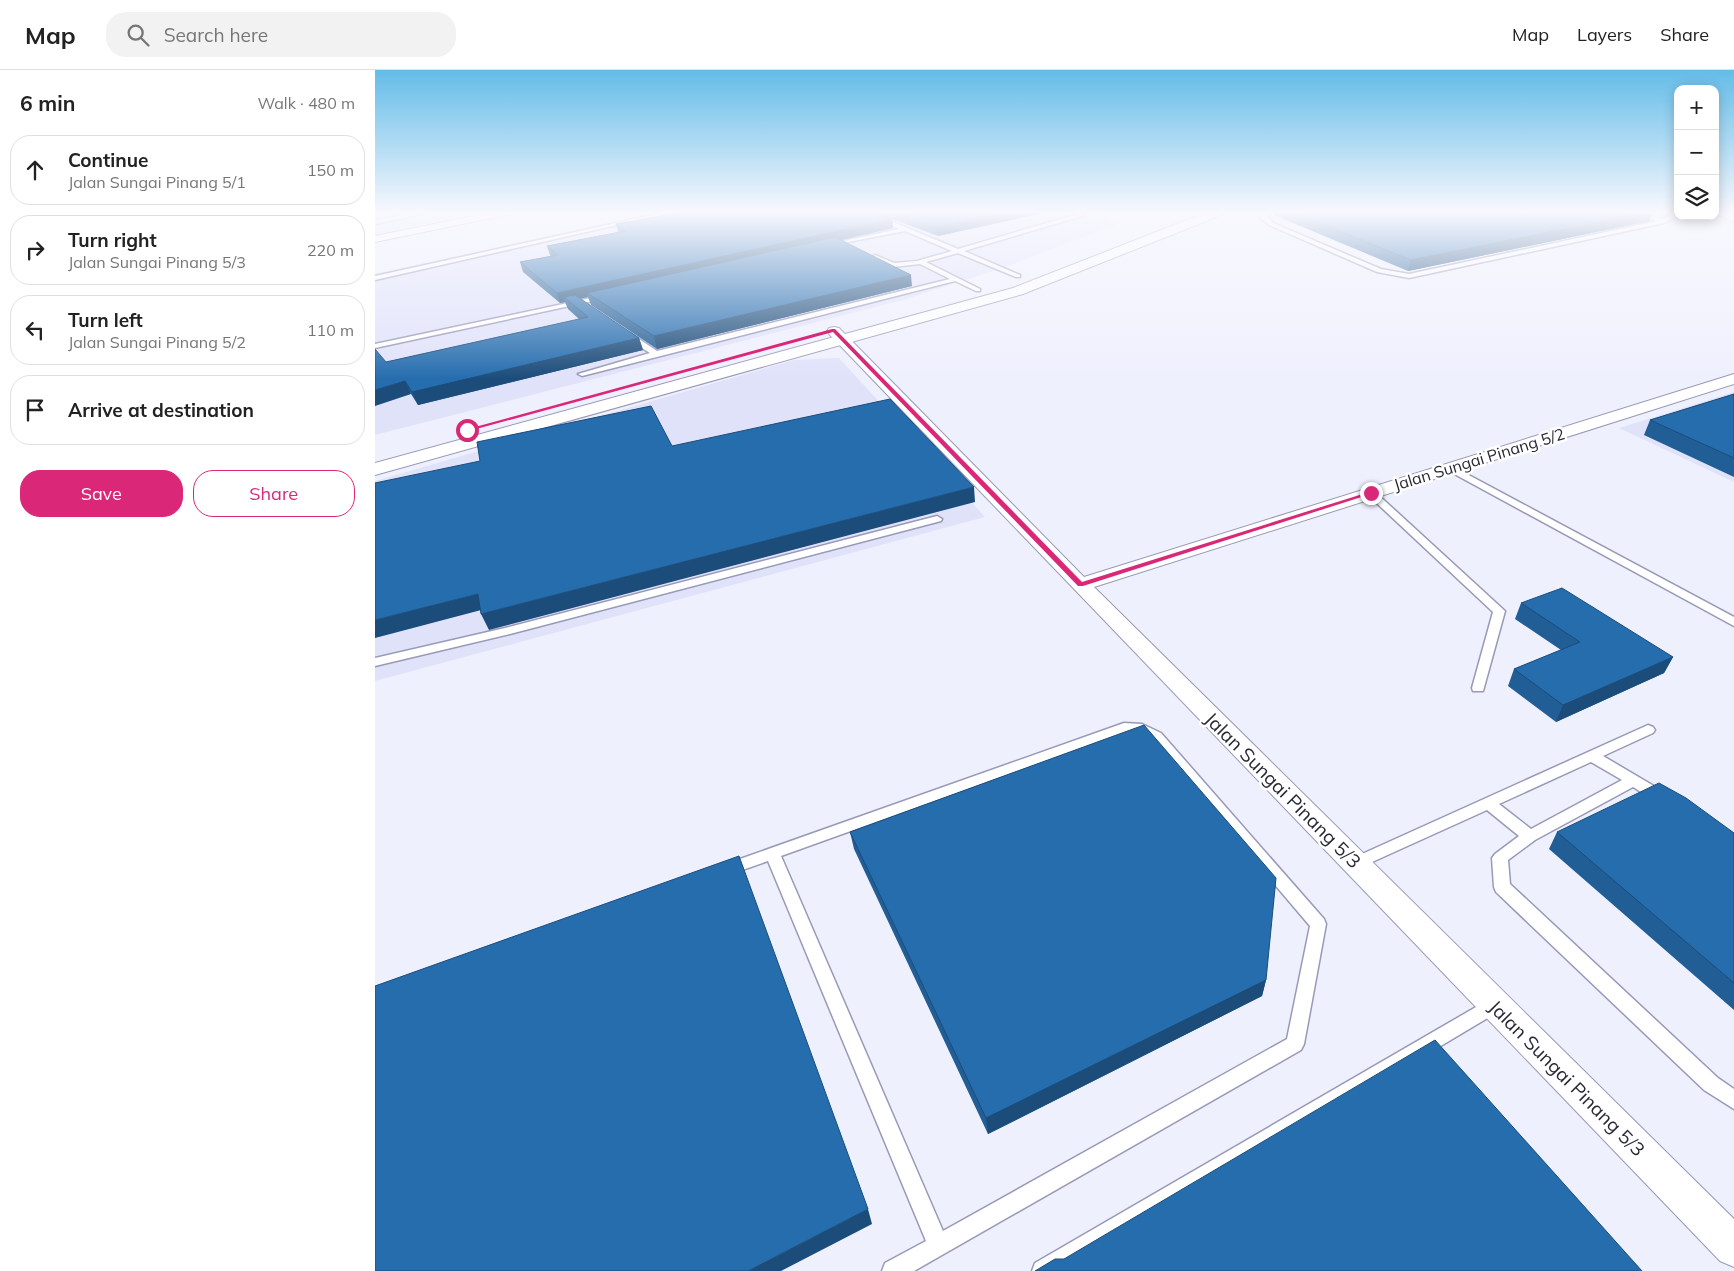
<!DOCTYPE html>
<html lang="en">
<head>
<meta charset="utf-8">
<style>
  :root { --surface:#fff; --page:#f2f2f2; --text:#222; --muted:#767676; --line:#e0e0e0; --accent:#db2777 }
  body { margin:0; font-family:Mulish,sans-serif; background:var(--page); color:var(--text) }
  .controls { position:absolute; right:15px; top:15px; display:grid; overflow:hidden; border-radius:10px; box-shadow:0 2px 12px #0003 }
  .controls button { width:45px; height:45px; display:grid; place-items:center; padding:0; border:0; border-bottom:1px solid var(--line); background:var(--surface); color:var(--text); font:25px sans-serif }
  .stop { position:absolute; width:15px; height:15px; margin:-11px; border:4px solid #db2777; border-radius:50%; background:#fff }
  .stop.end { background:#db2777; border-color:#fff; box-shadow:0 1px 5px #0008 }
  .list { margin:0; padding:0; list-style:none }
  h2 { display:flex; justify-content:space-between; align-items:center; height:65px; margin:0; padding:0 20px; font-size:21px }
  h2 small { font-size:16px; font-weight:400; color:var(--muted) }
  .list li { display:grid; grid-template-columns:32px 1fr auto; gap:15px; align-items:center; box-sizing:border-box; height:70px; margin:0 10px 10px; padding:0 10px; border:1px solid var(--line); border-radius:20px }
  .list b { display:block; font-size:19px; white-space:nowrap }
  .list p { margin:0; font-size:16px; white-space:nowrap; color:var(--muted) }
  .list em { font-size:16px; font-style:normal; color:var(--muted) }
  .actions { display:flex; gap:10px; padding:15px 20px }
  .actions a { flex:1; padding:11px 0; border:1px solid var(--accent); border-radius:20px; text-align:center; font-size:18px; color:var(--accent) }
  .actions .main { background:var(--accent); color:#fff }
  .icon { flex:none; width:28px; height:28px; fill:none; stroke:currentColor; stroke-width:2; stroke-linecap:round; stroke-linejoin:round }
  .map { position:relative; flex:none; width:1359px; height:1201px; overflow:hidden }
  header { display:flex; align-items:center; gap:30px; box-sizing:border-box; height:70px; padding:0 25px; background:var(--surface); border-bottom:1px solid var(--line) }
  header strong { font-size:24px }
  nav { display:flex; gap:28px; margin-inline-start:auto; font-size:18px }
  .search { width:350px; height:45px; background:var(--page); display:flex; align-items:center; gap:12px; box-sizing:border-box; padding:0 18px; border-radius:20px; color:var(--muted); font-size:19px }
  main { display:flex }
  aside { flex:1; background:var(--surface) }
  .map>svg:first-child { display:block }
  .built { fill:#e0e2fa }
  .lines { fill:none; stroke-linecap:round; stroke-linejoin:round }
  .service-casing { stroke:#9899b8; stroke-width:3 }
  .minor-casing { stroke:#9899b8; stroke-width:2 }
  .tertiary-casing { stroke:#9899b8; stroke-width:2 }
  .service { fill:#fff; fill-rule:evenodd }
  .minor { fill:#fff; fill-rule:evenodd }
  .tertiary { fill:#fff; fill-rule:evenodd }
  .wall { fill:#215e96 }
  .shaded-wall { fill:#1b4c7a }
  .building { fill:#266dae; stroke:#1b4c7a }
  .route { fill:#db2777 }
  .labels { text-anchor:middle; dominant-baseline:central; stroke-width:5; stroke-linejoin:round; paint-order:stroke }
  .far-street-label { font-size:16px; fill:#282834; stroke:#fff }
  .street-label { font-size:19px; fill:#282834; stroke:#fff }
</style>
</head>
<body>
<header>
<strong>Map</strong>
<div class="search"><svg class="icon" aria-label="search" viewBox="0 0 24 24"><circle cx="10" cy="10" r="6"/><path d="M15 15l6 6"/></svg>Search here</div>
<nav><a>Map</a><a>Layers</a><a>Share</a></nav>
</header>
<main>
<aside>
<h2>6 min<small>Walk · 480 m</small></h2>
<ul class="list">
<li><svg class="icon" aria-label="ahead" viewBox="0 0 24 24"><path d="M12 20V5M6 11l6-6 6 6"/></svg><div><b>Continue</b><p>Jalan Sungai Pinang 5/1</p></div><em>150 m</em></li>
<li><svg class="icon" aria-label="right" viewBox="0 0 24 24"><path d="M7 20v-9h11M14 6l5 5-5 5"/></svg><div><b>Turn right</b><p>Jalan Sungai Pinang 5/3</p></div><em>220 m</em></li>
<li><svg class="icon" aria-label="left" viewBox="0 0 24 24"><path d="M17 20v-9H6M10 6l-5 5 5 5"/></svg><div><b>Turn left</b><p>Jalan Sungai Pinang 5/2</p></div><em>110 m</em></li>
<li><svg class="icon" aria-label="arrive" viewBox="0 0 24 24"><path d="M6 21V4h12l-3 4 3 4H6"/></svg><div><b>Arrive at destination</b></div></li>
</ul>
<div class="actions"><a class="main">Save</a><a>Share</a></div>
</aside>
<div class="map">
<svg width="1359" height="1201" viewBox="0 0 1359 1201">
  <rect width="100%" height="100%" fill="#eff0fd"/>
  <path class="built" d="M 0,141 L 110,141 L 0,164 Z
    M 285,141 L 712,141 L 745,153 L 628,198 L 528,230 L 0,365 L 0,204 Z
    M 464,288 L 610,447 L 0,611 L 0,411 L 419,290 Z
    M 1359,322 L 1359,412 L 1244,358 Z"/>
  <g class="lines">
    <g class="service-casing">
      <path id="service" d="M 52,141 L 61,141 L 0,154 L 0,150 Z
        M 296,141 L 304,141 L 0,210 L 0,206 Z
        M 485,141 L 491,141 L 583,179 L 703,144 L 705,141 L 711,141 L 707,146 L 589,181 L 645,205 L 645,207 L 641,207 L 583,183 L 551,192 L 605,219 L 605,221 L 601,221 L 580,211 L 207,306 L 203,304 L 275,283 L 249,267 L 249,263 L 255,263 L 282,281 L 575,209 L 545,194 L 518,197 L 498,188 L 497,187 L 500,185 L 519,193 L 542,191 L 577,181 L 530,161 L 468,173 L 468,171 L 524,159 Z
        M 896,141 L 903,141 L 892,146 L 898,153 L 1006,199 L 1034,204 L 1282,151 L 1251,141 L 1258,141 L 1288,149 L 1296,145 L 1294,141 L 1298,141 L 1302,146 L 1289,153 L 1034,208 L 1002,202 L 894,155 L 885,148 L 887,144 Z
        M 230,225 L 232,226 L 232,228 L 0,278 L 0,274 Z
        M 1075,395 L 1359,547 L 1359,556 L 1072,400 L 1070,398 Z
        M 996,420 L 999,421 L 1130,541 L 1108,621 L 1098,621 L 1097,618 L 1118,542 L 993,425 L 991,423 Z
        M 562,446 L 567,449 L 566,451 L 135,564 L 0,596 L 0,588 L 130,558 Z
        M 749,653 L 767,654 L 786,663 L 949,849 L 951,854 L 929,974 L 926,980 L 539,1201 L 507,1201 L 510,1193 L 551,1171 L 393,791 L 353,805 L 348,803 L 345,799 L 348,795 ZM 749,663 L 764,663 L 776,669 L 935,856 L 912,969 L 568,1161 L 406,786 Z
        M 1273,655 L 1278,657 L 1280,660 L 1278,663 L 1228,686 L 1289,722 L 1291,726 L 1289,730 C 1278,733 1267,722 1258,717 L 1160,770 L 1133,790 L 1135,814 L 1343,1008 L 1359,1019 L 1359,1039 L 1329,1020 L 1121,822 L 1119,817 L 1117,788 L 1120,784 L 1144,766 L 1112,740 L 986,797 L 981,799 L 976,797 L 973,793 L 976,789 ZM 1216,692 L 1247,710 L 1156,759 L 1124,734 Z
        M 1120,926 L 1126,928 L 1129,934 L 1126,940 L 688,1201 L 657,1201 L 660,1193 Z"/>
    </g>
    <g class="minor-casing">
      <path id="minor" d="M 123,141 L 141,141 L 136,144 L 0,172 L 0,166 Z
        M 459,257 L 464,258 L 709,507 L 1359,304 L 1359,314 L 719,517 L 1359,1149 L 1359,1197 L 1345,1191 L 454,264 L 452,261 L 454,258 Z"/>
    </g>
    <g class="tertiary-casing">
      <path id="tertiary" d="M 835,141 L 851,141 L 849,144 L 648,224 L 0,405 L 0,393 L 638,218 Z
        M 1340,141 L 1354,141 L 1359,143 L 1359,152 L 1341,144 Z"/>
    </g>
    <use href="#service" class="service"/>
    <use href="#minor" class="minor"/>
    <use href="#tertiary" class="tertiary"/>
  </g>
  <path class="wall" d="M 316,141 L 663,141 L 663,144 L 563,166 L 512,147 L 517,149 L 518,158 L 466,170 L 537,216 L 282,279 L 216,235 L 213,227 L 205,229 L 264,268 L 268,280 L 43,335 L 36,324 L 11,292 L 204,249 L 193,239 L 190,232 L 185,233 L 148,202 L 145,192 L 176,186 L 175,185 L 172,176 L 243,162 L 241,154 Z
    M 900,141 L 1278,141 L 1274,151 L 1033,201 L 899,145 Z
    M 1359,324 L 1359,407 L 1269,365 L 1275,350 Z
    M 1146,533 L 1298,587 L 1289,603 L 1181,652 L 1133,616 L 1139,599 L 1186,580 L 1140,549 Z
    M 475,762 L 891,910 L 887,926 L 613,1064 L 479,779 Z
    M 1182,762 L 1359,763 L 1359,940 L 1174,779 Z"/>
  <path class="shaded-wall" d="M 0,141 L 10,141 L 0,143 Z
    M 639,141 L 663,141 L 663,144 L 563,166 L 562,157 Z
    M 1278,141 L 1274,151 L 1033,201 L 1036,190 Z
    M 517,149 L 518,158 L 217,226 L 212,223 L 213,227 L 194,231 L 189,227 L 190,232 L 185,233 L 182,223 Z
    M 536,205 L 537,216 L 282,279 L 279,266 Z
    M 264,268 L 268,280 L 43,335 L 37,322 Z
    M 30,311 L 36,324 L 0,336 L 0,320 Z
    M 599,417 L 600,432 L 114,560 L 106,544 Z
    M 103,524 L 110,539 L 0,568 L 0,550 Z
    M 1298,587 L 1289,603 L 1181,652 L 1188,635 Z
    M 891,910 L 887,926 L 613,1064 L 611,1048 Z
    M 493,1139 L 497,1154 L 406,1201 L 373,1201 Z"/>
  <path class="building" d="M 316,141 L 497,141 L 517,149 L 182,223 L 145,192 L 183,185 L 172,176 L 251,161 L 241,154 Z
    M 518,141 L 639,141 L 562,157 Z
    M 915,141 L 1278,141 L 1036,190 Z
    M 460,167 L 536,205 L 279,266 L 212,223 Z
    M 200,225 L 264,268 L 37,322 L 30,311 L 0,320 L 0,279 L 11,292 L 213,247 L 189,227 Z
    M 1359,324 L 1359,388 L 1275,350 Z
    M 515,329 L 599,417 L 106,544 L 103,524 L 0,550 L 0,413 L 105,391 L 102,372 L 276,336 L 297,376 Z
    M 1187,518 L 1298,587 L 1188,635 L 1139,599 L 1205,572 L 1146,533 Z
    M 769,655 L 901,808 L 891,910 L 611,1048 L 475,762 Z
    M 1284,713 L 1311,728 L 1359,763 L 1359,913 L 1182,762 Z
    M 364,786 L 493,1139 L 373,1201 L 0,1201 L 0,916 Z
    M 1060,970 L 1267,1201 L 660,1201 L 680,1189 L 689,1189 Z"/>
  <linearGradient id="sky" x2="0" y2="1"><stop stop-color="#63bce8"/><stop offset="0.46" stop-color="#f8f8fe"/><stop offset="1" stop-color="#f8f8fe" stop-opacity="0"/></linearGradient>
  <rect width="1359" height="309" fill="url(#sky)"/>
  <path class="route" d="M 457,259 L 460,259 L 707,512 L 994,422 L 999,423 L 708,516 L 703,516 L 458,262 L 94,361 L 89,360 Z"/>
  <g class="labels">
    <g class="far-street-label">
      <text transform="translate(1104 389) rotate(-17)">Jalan Sungai Pinang 5/2</text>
    </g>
    <g class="street-label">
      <text transform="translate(908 720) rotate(45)">Jalan Sungai Pinang 5/3</text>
      <text transform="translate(1192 1008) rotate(45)">Jalan Sungai Pinang 5/3</text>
    </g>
  </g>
</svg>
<div class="controls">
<button>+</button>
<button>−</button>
<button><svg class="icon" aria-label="layers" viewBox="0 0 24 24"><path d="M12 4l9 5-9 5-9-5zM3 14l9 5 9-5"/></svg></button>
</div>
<div class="stop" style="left:92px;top:360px"></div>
<div class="stop end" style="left:996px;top:423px"></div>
</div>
</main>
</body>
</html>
